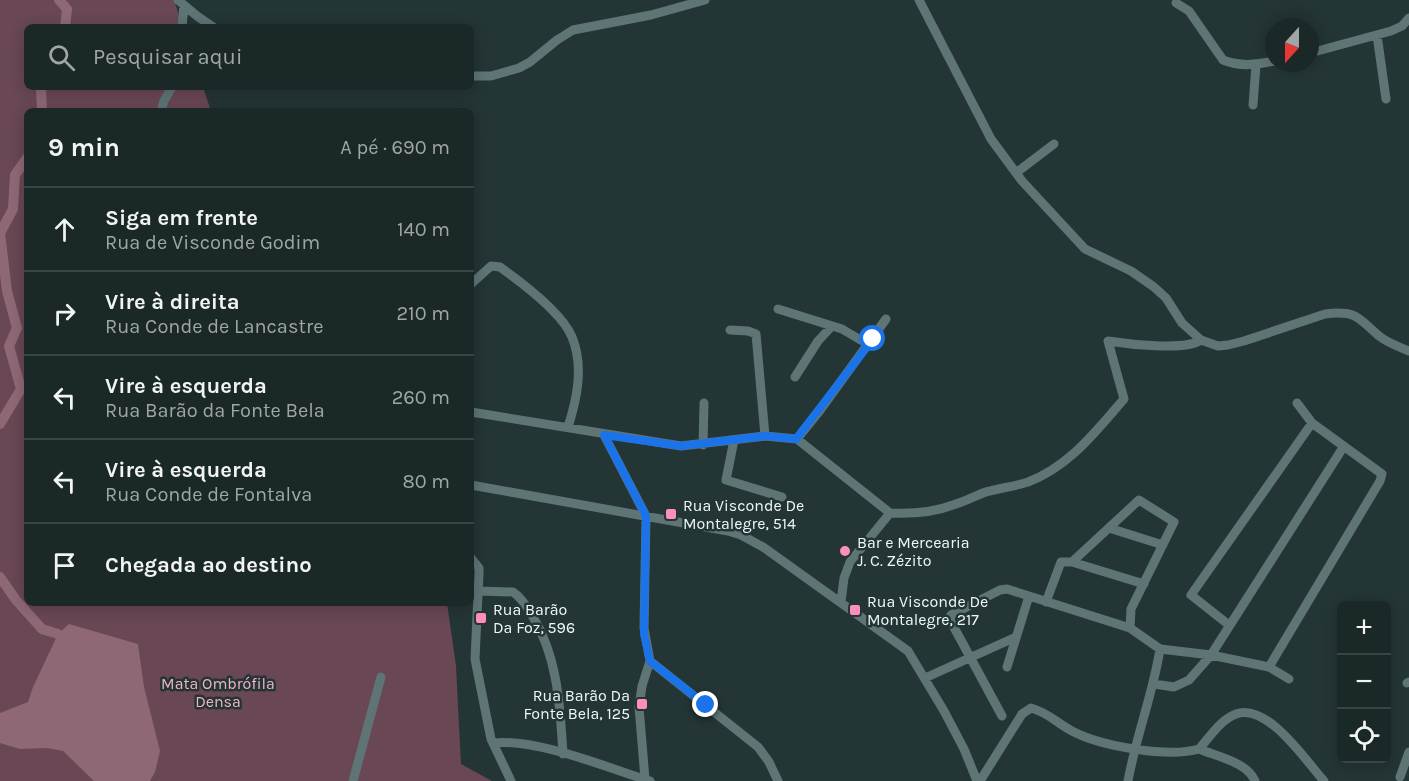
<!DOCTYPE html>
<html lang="pt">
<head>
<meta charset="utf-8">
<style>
  :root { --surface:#1b2828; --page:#283434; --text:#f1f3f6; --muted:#a0a6a8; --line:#394445 }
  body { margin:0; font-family:Karla,sans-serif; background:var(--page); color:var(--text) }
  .controls { position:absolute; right:18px; bottom:18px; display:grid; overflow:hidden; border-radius:9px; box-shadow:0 3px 15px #0003 }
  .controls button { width:54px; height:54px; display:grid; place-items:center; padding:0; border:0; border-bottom:2px solid var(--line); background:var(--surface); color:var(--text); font:30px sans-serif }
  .compass { position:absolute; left:1265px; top:18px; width:54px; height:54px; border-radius:50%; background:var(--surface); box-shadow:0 3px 15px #0003; rotate:201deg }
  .stop { position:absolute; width:18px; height:18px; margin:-14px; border:4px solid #1a73e8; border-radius:50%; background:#fff }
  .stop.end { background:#1a73e8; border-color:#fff; box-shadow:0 2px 6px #0008 }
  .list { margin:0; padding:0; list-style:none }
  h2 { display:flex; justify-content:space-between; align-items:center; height:78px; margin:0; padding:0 24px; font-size:26px }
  h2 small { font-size:20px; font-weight:400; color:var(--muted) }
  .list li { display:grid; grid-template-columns:39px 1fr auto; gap:18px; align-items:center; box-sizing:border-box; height:84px; padding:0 24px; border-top:2px solid var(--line) }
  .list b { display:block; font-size:22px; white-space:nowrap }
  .list p { margin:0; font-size:20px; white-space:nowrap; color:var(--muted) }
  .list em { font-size:20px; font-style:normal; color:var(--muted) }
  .icon { flex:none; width:33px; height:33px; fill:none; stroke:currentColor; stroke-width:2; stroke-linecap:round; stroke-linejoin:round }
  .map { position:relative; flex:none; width:1409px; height:781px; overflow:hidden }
  .search { position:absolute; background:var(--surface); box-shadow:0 3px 15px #0003; left:24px; top:24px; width:450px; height:66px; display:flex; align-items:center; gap:15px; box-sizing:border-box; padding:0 21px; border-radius:9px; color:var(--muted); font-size:22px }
  .panel { position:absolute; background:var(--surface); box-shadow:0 3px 15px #0003; left:24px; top:108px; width:450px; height:498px; border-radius:9px }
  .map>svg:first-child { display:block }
  .green { fill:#694754 }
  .water { fill:#8f6876 }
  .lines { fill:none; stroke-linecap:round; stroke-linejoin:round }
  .river { stroke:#8f6876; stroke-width:10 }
  .minor { stroke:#5f7475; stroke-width:9 }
  .route { stroke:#1a73e8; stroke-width:8 }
  .poi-dot { fill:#fe8ebc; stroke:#243535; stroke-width:2 }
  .labels { text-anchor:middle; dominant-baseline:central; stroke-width:5; stroke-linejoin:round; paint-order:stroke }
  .poi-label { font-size:16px; fill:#edf7f8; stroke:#243535; text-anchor:start }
  .park-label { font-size:16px; fill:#f3b0c9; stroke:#243535 }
</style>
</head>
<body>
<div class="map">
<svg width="1409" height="781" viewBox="0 0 1409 781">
  <rect width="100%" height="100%" fill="#243535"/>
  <path class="green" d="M 0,0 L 174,0 L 183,27 L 27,27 L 27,87 L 203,87 L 211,111 L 27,111 L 27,603 L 447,603 L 456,666 L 461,764 L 492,781 L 0,781 Z"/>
  <path class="water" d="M 69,624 L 138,644 L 144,687 L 160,751 L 155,772 L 150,781 L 94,781 L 63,751 L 47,748 L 20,749 L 0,743 L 0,713 L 28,702 L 33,687 L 58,634 Z"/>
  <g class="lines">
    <path class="river" d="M 59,0 L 67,9 L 65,27
      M 41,87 L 42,111
      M 0,424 L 21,389 L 9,346 L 17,328 L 7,291 L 0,233 L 13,209 L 15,175 L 27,158
      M 0,577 L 16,600 L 42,629 L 58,634"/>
    <path class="minor" d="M 178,0 L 197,16 L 213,27
      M 919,0 L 991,139 L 1022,181 L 1085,249 L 1131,271 L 1154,287 L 1166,298 L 1182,323 L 1201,340 L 1218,346 L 1228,345 L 1244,341 L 1325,314 C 1357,310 1358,318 1379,336 C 1388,343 1399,347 1409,351
      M 1176,3 L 1189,11 L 1223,60 C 1240,67 1257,65 1274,61
      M 182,27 L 184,5
      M 1377,35 L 1386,99
      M 1310,53 L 1391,31 L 1402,26 L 1409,18
      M 471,76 L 491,76 L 519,68 L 530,62 L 557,40 L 573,30 L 651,15 L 705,0
      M 1253,105 L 1256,65
      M 161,111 L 164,101 L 172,87
      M 1016,173 L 1054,144
      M 471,284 L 491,266 L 500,267 C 521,282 562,312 572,337 C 584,366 577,399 568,427
      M 778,309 L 842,329 L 869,345
      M 730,330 L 748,331 L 756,334 L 765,436
      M 795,377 L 818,341 L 832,326
      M 471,412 L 681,446 L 765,436 L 797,439 L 890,513
      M 604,435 L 646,516 L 644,628 L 650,661 L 642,686 L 639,707 L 645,779
      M 797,439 L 818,413 L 886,319
      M 734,440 L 726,480 L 782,497
      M 703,445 L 704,403
      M 471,485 L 728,531 L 741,535 L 763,547 L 908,651 L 944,711 L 964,749 L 977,781
      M 1109,528 L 1163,545
      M 471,558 L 479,568 L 479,574 L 475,659 L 491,739 L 511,781
      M 1072,562 L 1144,584
      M 478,591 L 513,592 C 522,598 528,608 533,617 C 558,658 560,707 563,754
      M 1029,596 L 1130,628 L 1131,609 L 1174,522 L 1139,500 L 1072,562 L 1061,562 L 1046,602
      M 841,602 L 844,578 L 850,562 L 890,513 C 912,514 932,513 953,505 C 964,502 973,497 983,493 C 998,488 1013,487 1028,482 C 1070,466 1096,431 1124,399 L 1108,341 C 1127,344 1186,351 1201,340
      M 1229,625 L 1191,595 L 1312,423
      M 1130,628 L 1160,649 L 1211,655 L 1269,667
      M 650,661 L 758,747 L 769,762 L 778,781
      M 925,678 L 1016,637
      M 1289,679 L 1269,667 L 1380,481 L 1382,474 L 1312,423 L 1297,403
      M 1407,683 L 1409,682
      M 1154,684 L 1174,687 L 1189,680 L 1211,655 L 1344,446
      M 1002,716 L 950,620 L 951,615 L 1000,590 L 1007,589 L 1029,596 L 1007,667
      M 493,743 C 536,738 608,768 650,781
      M 1199,749 C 1210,737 1220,720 1236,714 C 1267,702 1306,761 1324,781
      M 1199,749 C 1218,757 1247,762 1255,781
      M 1400,777 L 1409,752
      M 353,781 L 381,677
      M 980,781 L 1022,714 L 1031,708 C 1047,712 1057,723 1072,731 C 1100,746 1168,758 1199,749
      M 1128,781 C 1136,736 1153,694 1160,649"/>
  </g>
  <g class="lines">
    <path class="route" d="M 706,705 L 650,661 L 644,634 L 646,516 L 604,435 L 681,446 L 765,436 L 796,439 L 873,339"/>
  </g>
  <g class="poi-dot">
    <rect x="665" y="508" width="12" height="12" rx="3"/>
    <circle cx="845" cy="551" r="6"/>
    <rect x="849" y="604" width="12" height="12" rx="3"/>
    <rect x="475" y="612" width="12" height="12" rx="3"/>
    <rect x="636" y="698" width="12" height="12" rx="3"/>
  </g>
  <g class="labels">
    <g class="poi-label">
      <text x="683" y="505">Rua Visconde De<tspan x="683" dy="18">Montalegre, 514</tspan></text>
      <text x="857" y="542">Bar e Mercearia<tspan x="857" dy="18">J. C. Zézito</tspan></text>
      <text x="867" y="601">Rua Visconde De<tspan x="867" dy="18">Montalegre, 217</tspan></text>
      <text x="493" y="609">Rua Barão<tspan x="493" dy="18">Da Foz, 596</tspan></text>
      <text x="630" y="695" text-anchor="end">Rua Barão Da<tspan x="630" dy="18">Fonte Bela, 125</tspan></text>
    </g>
    <g class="park-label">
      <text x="218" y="683">Mata Ombrófila<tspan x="218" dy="18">Densa</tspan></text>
    </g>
  </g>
</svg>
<div class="controls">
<button>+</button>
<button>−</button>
<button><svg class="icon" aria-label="locate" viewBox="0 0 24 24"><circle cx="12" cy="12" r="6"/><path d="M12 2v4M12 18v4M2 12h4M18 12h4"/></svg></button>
</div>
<svg class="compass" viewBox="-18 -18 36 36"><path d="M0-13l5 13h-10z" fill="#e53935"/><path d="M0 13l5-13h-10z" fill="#a0a6a8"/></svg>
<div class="stop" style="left:873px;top:339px"></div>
<div class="stop end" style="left:706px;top:705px"></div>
<div class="search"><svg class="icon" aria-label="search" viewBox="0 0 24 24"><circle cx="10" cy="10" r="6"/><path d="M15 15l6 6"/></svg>Pesquisar aqui</div>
<section class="panel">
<h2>9 min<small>A pé · 690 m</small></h2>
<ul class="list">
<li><svg class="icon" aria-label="ahead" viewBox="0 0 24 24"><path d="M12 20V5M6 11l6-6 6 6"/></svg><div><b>Siga em frente</b><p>Rua de Visconde Godim</p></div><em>140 m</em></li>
<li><svg class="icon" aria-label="right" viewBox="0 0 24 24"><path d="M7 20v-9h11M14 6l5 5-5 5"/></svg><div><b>Vire à direita</b><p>Rua Conde de Lancastre</p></div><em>210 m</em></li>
<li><svg class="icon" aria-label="left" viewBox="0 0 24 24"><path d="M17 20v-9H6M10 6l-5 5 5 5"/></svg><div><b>Vire à esquerda</b><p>Rua Barão da Fonte Bela</p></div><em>260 m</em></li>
<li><svg class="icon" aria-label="left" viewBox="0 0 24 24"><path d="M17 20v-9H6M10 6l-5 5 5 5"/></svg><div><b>Vire à esquerda</b><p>Rua Conde de Fontalva</p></div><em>80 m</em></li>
<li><svg class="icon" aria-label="arrive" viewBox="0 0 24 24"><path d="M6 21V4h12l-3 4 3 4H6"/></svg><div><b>Chegada ao destino</b></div></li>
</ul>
</section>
</div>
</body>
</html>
